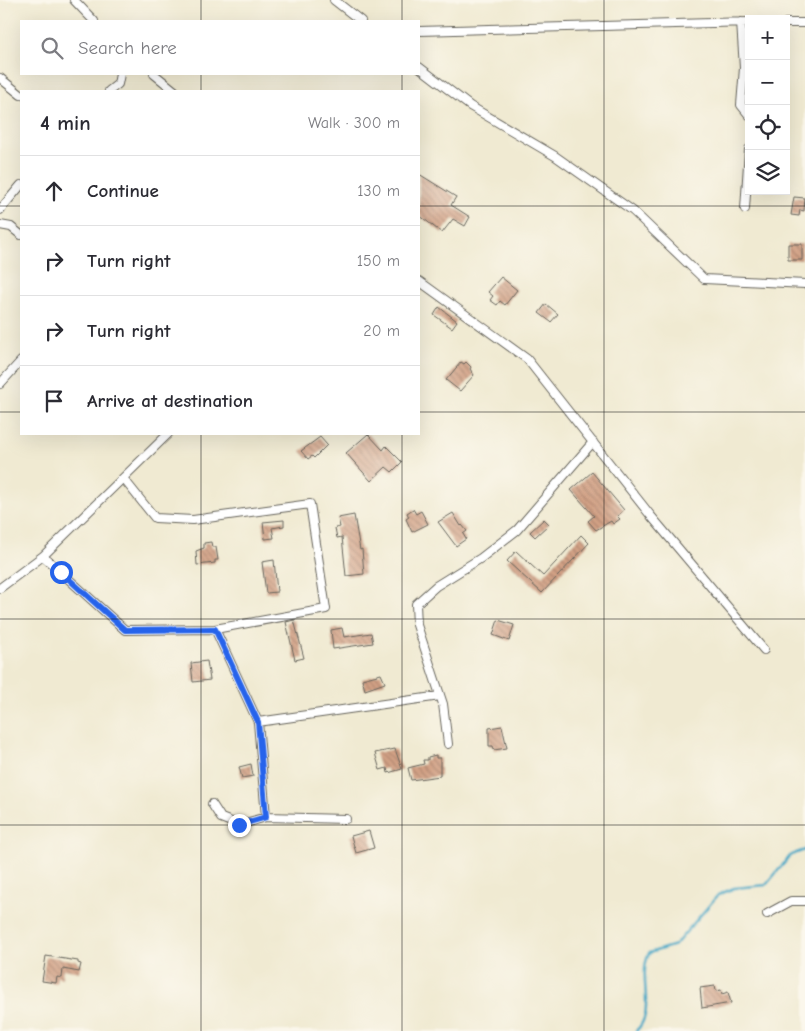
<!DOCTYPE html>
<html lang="en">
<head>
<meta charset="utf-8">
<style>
  :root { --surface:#fff; --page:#f7f7f7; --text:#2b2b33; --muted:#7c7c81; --line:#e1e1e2 }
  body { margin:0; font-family:"Comic Neue",sans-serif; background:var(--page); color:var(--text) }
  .controls { position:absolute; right:15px; top:15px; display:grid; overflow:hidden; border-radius:0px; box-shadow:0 5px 20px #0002 }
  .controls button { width:45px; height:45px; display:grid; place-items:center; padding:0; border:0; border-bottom:1px solid var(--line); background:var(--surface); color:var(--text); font:25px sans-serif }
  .stop { position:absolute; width:15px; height:15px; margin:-11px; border:4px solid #2563eb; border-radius:50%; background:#fff }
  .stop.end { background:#2563eb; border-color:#fff; box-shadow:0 1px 5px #0008 }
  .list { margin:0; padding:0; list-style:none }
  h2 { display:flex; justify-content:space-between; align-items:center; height:65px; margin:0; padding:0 20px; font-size:21px }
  h2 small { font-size:16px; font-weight:400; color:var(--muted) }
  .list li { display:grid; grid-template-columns:32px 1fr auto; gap:15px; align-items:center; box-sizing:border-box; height:70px; padding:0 20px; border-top:1px solid var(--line) }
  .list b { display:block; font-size:19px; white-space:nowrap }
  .list em { font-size:16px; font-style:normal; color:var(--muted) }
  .icon { flex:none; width:28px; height:28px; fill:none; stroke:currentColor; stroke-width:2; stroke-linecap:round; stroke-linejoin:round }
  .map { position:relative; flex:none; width:805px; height:1031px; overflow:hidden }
  .search { position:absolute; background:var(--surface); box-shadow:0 5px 20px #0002; left:20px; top:20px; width:400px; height:55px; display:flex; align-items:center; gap:12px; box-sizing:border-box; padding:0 18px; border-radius:0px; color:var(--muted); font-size:19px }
  .panel { position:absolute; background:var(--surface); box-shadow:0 5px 20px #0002; left:20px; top:90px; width:400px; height:345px; border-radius:0px }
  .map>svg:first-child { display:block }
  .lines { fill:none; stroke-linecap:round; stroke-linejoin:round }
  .stream { stroke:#47a9c7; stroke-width:2.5 }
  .building { fill:url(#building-back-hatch) }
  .street-casing { stroke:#66645c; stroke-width:10 }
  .street { stroke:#fff; stroke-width:8 }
  .route { stroke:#2563eb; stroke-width:6 }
  .grid { fill:none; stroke:#1c1c1c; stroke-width:1; stroke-opacity:0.55 }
</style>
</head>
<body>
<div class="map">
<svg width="805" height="1031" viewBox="0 0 805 1031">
  <defs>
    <pattern id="building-back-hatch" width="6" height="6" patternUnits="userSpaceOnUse" patternTransform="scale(1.25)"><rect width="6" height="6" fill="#d2a185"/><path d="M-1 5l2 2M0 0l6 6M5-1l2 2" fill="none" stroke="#aa826c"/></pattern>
  </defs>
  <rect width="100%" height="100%" fill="#fbf7ec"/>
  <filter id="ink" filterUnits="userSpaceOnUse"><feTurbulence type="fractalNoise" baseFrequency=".02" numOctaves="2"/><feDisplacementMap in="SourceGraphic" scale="10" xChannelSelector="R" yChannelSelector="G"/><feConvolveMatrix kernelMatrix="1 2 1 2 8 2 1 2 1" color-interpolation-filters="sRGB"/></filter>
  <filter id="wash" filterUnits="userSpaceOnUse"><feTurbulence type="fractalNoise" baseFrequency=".0096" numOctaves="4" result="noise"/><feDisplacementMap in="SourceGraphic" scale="20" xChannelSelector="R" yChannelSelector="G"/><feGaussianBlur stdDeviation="1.12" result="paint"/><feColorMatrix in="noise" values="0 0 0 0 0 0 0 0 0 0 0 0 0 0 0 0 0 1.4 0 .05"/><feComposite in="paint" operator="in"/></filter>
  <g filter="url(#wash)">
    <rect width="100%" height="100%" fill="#f0ead2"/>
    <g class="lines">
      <path class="stream" d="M 636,1031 C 653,1015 643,989 645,969 C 645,964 647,958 649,953 L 675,945 L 718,895 L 734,888 L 766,885 L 791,855 L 805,850"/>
    </g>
    <g id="blocks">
      <path class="building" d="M 419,174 L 456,197 L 451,205 L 470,217 L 465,226 L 453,219 L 442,233 L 419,215 Z
        M 794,197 L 805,198 L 804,211 L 800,210 L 799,216 L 791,215 Z
        M 788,244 L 802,244 L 802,260 L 788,260 Z
        M 501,277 L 517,290 L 505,305 L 500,301 L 497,305 L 490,300 L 493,296 L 488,292 Z
        M 546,304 L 558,314 L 551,322 L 539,313 Z
        M 439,307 L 457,321 L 452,328 L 434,315 Z
        M 461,362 L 464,364 L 466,362 L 471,367 L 470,369 L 474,375 L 460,391 L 446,380 Z
        M 368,434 L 383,450 L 386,446 L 402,462 L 392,472 L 386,467 L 371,481 L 346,453 Z
        M 320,437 L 327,445 L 314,458 L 312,456 L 308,459 L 301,451 Z
        M 592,472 L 624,510 L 617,516 L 620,519 L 613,524 L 611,521 L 596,530 L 588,521 L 594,516 L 571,490 Z
        M 413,509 L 416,514 L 421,511 L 428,524 L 412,532 L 406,519 L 409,517 L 407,513 Z
        M 453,513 L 461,526 L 462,525 L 467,531 L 463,534 L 466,539 L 456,546 L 438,522 Z
        M 354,515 L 360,550 L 362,549 L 364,574 L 346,576 L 342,537 L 337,538 L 335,528 L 340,527 L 338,518 Z
        M 544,519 L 549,524 L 535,537 L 530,532 Z
        M 284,520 L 284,526 L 272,528 L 274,538 L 265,539 L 263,522 Z
        M 581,535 L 589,543 L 542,593 L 507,561 L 516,551 L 543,576 Z
        M 211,542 L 212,547 L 216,547 L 218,560 L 215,560 L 215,563 L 197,565 L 196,551 L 204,548 L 204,543 Z
        M 274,560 L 277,592 L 266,593 L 262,562 Z
        M 294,620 L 304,658 L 295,660 L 286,622 Z
        M 498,620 L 514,625 L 509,641 L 493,635 Z
        M 342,628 L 344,637 L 371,633 L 373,643 L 333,649 L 331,630 Z
        M 207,661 L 210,680 L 193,682 L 191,663 Z
        M 381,674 L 385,683 L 365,690 L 362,679 Z
        M 502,726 L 507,748 L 494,750 L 493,746 L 489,746 L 489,728 Z
        M 395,749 L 402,769 L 388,773 L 387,768 L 380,770 L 375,753 Z
        M 436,755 L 436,758 L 440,758 L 440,776 L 411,780 L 408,768 L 424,764 L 423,760 L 428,760 L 428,757 Z
        M 251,764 L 253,776 L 242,778 L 239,767 Z
        M 369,831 L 374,848 L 356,853 L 351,836 Z
        M 46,956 L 78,961 L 78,963 L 81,964 L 79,972 L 63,969 L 62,978 L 57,977 L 56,983 L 42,981 Z
        M 715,986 L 716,991 L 721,990 L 722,994 L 728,992 L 731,1003 L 702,1008 L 700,988 Z"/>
    </g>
  </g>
  <g filter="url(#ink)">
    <use href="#blocks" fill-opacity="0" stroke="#66645c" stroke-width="1"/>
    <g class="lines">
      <g class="street-casing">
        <path id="street" d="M 74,0 L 94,21
          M 334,0 L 361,21
          M 741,22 L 744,68 L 741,105 L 749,115
          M 786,23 L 805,23
          M 419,31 L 749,22
          M 419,67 L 470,106 L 555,156 L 633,211 L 704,279 L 805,284
          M 154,74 L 175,91
          M 0,78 L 21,95
          M 109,91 L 118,84 L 120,74
          M 745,209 L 749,149
          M 0,210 L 21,185
          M 0,225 L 11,227 L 21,235
          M 419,281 L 527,359 L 651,516 L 764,650
          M 0,384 L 21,361
          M 43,556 L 125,630 L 215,629 L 326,609 L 310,504 L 193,520 L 155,518 L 123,478
          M 0,588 L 43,556 L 168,434
          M 215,629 L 258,722 L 266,817
          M 258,722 L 440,696
          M 448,744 L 443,704 L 417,625 L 416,604 L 436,586 L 481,558 L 517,530 L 593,442
          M 212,804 L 221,818 L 239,825 L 266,817 L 346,819
          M 767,914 L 791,901 L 805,901"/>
      </g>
      <use href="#street" class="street"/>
    </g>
  </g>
  <g class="lines" filter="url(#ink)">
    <path class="route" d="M 61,572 L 125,630 L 215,629 L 258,722 L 266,817 L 239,825"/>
  </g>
  <path class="grid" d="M 201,0 L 201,21M 402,0 L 402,21M 604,0 L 604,1031M 201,74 L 201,91M 402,74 L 402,91M 0,206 L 21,206M 419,206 L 805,206M 0,412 L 21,412M 419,412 L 805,412M 201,434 L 201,1031M 402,434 L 402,1031M 0,619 L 805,619M 0,825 L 805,825"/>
</svg>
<div class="controls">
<button>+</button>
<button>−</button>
<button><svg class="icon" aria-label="locate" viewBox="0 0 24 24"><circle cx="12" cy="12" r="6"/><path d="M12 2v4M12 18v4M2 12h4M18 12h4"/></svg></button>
<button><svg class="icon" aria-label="layers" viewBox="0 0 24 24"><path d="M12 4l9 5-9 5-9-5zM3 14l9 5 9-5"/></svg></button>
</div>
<div class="stop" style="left:61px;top:572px"></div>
<div class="stop end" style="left:239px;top:825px"></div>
<div class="search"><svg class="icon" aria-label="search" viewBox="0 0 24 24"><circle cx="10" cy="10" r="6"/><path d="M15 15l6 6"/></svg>Search here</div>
<section class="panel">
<h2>4 min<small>Walk · 300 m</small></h2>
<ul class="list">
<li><svg class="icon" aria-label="ahead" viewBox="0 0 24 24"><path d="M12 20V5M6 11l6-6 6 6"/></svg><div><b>Continue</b></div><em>130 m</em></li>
<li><svg class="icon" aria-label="right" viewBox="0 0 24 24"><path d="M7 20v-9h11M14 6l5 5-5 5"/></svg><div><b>Turn right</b></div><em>150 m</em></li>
<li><svg class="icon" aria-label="right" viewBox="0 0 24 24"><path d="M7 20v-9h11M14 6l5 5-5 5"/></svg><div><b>Turn right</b></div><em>20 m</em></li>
<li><svg class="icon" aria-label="arrive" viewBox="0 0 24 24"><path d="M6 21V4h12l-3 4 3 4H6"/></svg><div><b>Arrive at destination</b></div></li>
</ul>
</section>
</div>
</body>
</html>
